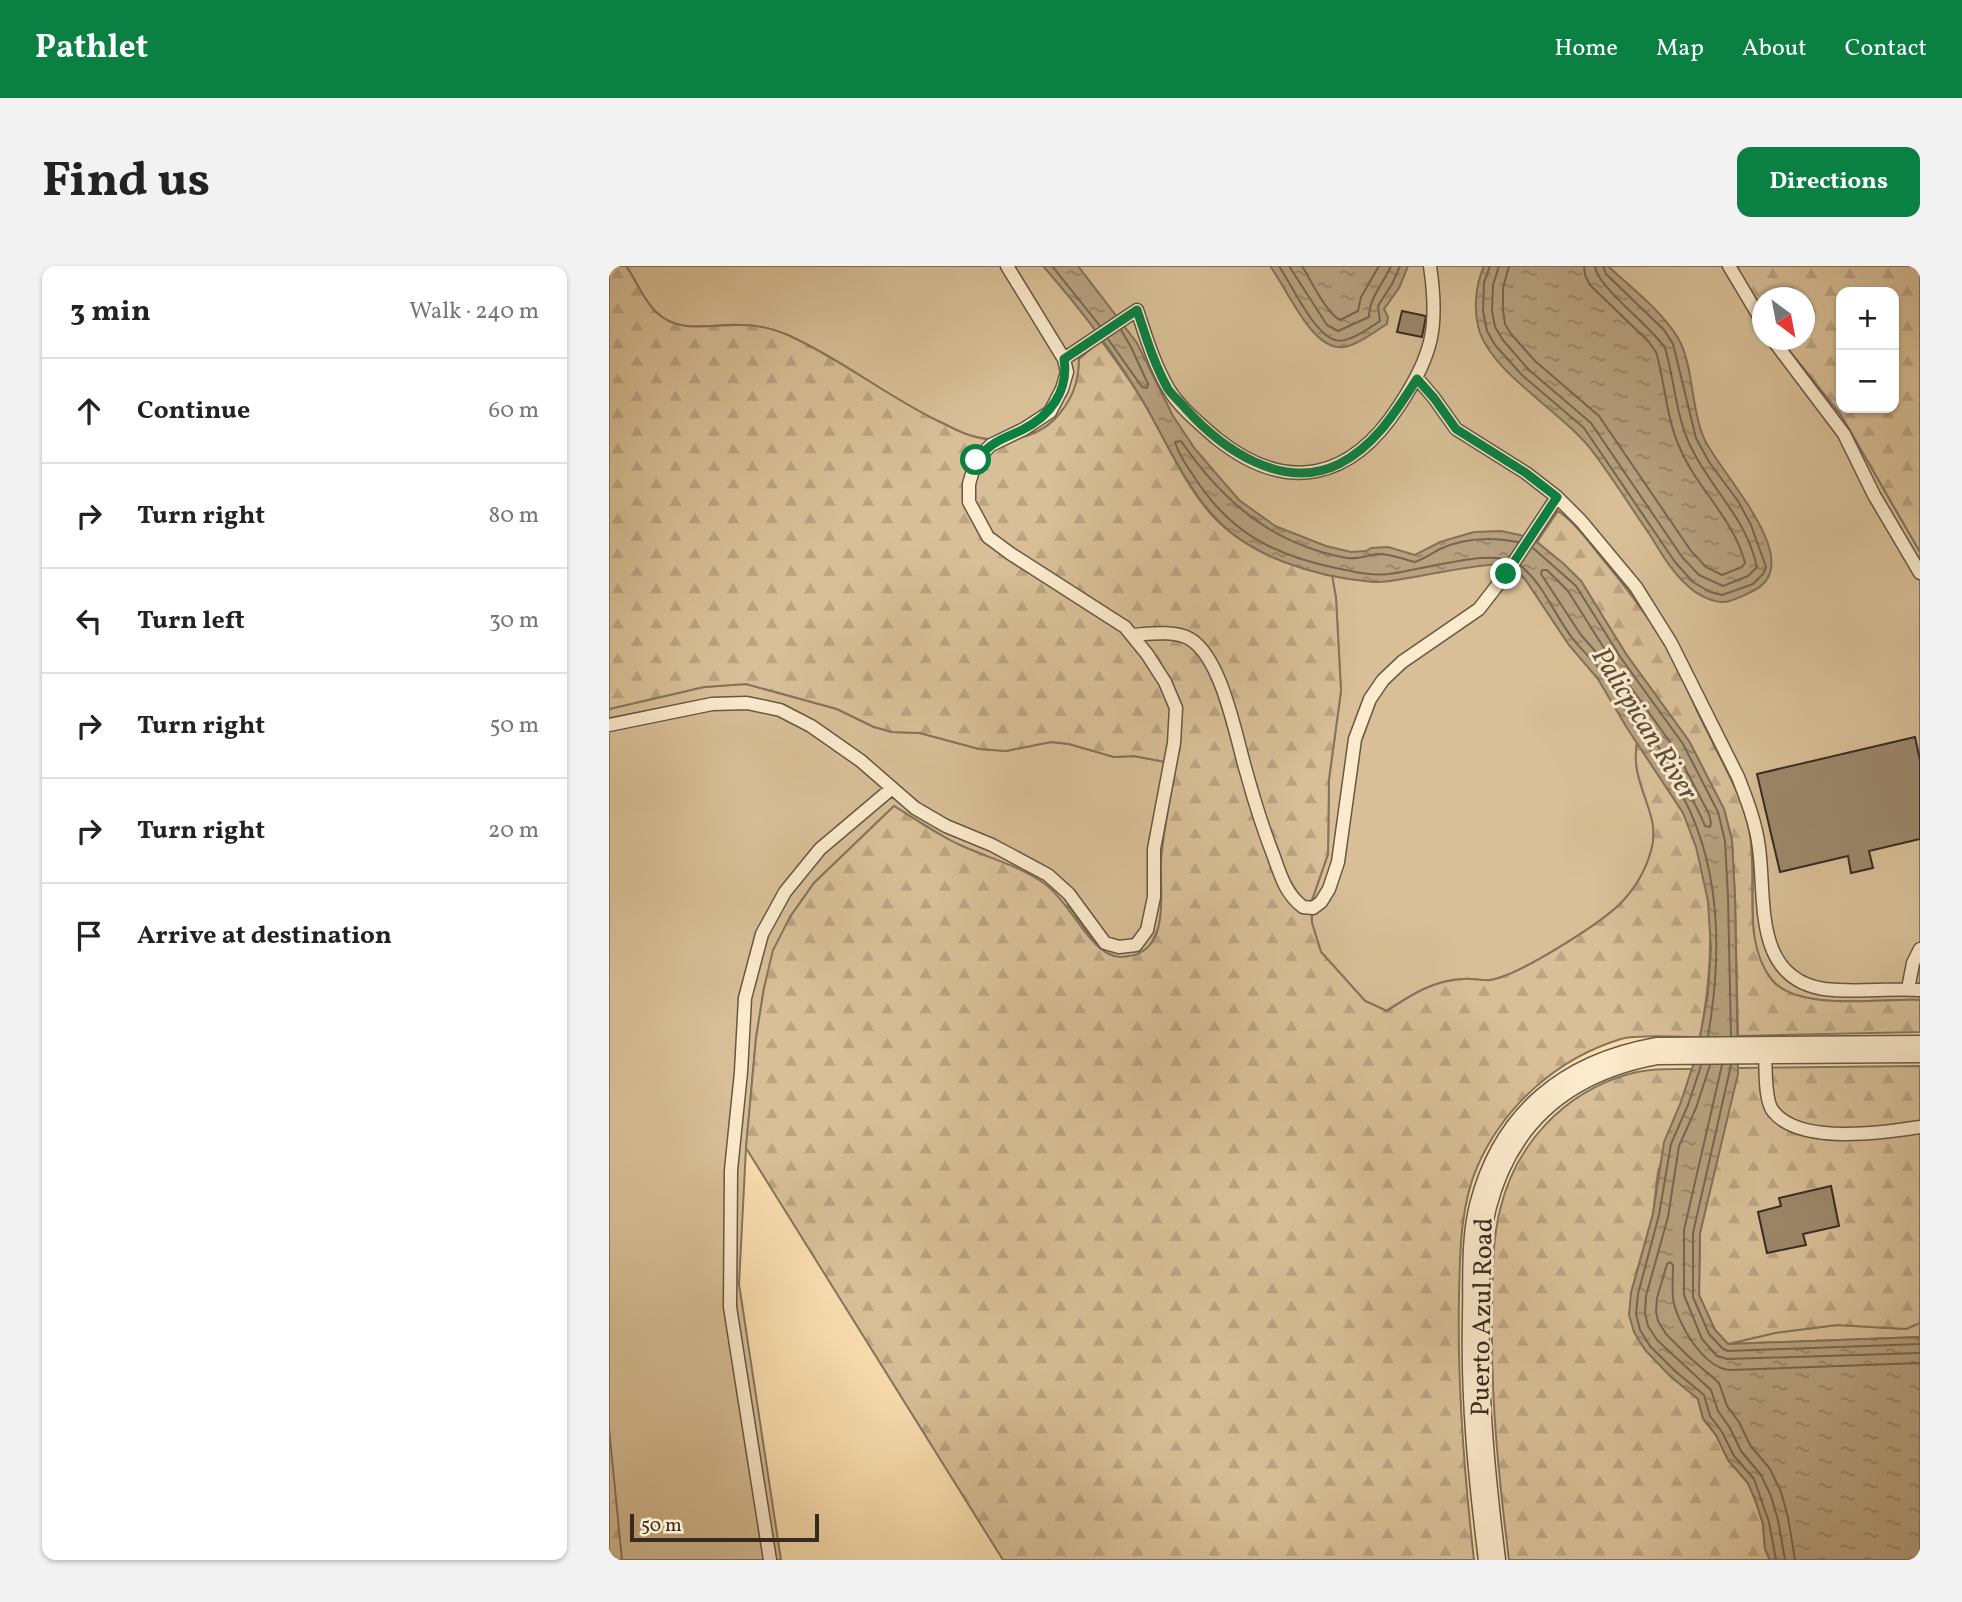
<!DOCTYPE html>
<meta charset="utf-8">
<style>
body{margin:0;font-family:Vollkorn,serif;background:#f2f2f2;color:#222}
.controls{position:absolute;right:21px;top:21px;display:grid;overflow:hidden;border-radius:14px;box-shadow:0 2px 5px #0004}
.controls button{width:63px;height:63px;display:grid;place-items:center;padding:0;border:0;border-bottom:2px solid #e0e0e0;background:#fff;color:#222;font:35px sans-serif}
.compass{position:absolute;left:1143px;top:21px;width:63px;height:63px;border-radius:50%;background:#fff;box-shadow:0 2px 5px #0004;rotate:148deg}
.scale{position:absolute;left:21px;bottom:18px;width:189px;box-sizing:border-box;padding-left:7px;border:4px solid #362a21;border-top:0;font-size:19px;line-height:24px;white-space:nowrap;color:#362a21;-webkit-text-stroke:5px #fbeacb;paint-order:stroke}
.stop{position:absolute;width:21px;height:21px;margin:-16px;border:5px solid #0b8043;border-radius:50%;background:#fff}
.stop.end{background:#0b8043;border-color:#fff;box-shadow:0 2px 7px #0008}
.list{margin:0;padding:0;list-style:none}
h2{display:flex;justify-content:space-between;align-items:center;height:91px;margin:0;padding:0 28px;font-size:30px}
h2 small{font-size:23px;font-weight:400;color:#767676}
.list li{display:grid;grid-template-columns:46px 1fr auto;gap:21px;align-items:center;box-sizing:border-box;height:105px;padding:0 28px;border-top:2px solid #e0e0e0}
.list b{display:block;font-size:26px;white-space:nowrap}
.list em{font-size:23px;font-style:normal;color:#767676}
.icon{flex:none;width:38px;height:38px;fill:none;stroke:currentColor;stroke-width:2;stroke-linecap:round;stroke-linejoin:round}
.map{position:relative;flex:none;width:1311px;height:1294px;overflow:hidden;border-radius:14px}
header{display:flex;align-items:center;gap:42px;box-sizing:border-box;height:98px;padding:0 35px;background:#0b8043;color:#fff}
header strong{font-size:33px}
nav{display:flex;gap:38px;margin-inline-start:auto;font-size:24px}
.intro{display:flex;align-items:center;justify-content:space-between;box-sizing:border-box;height:168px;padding:0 42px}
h1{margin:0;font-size:49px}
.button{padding:18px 32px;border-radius:14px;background:#0b8043;color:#fff;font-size:24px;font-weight:700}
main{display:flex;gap:42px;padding:0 42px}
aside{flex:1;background:#fff;border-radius:14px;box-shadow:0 2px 5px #0004}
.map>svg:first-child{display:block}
.grass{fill:#d8bf97;stroke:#87745c;stroke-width:2}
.forest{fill:url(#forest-firs);stroke:#87745c;stroke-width:2;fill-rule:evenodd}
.water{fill:url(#water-ripples);stroke:#837159;stroke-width:2}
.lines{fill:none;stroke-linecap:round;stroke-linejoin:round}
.shore{stroke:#766650;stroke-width:2}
.building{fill:#9b886b;stroke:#362a21;stroke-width:2}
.service-casing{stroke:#675744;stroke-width:15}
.minor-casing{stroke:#675744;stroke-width:29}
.service{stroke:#fbeacb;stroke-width:12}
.minor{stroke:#fbeacb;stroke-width:26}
.route{stroke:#0b8043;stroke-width:9}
.labels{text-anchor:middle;stroke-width:6;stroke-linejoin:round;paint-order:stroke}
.street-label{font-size:26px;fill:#362a21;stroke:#fbeacb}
.water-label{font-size:28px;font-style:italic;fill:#5d4e3d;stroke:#fbeacb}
</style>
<header>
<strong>Pathlet</strong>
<nav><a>Home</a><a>Map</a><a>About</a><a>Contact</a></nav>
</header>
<div class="intro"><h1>Find us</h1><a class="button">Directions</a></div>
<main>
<aside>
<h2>3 min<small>Walk · 240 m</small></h2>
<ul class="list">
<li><svg class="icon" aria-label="ahead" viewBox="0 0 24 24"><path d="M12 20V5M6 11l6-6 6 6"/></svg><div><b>Continue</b></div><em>60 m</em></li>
<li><svg class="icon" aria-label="right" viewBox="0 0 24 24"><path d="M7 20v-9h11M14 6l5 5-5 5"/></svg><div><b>Turn right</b></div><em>80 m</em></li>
<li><svg class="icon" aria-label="left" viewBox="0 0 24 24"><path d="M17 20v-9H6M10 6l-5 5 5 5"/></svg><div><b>Turn left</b></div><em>30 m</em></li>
<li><svg class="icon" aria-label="right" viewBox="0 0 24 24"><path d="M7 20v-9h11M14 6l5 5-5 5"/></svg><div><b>Turn right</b></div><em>50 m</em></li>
<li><svg class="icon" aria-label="right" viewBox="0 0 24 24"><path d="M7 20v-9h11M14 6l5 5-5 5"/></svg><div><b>Turn right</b></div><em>20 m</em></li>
<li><svg class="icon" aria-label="arrive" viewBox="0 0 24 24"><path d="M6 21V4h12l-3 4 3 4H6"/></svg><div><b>Arrive at destination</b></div></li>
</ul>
</aside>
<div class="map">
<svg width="1311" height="1294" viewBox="0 0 1311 1294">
<defs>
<pattern id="forest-firs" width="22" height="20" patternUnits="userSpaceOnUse" patternTransform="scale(1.75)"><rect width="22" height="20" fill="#d8bf97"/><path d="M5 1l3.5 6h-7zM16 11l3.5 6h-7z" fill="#baa482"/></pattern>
<pattern id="water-ripples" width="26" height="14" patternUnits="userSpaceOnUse" patternTransform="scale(1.75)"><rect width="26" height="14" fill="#b7a17f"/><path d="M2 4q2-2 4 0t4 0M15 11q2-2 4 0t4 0" fill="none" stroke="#968368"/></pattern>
</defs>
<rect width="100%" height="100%" fill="#f9deaf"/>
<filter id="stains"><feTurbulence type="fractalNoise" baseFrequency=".00286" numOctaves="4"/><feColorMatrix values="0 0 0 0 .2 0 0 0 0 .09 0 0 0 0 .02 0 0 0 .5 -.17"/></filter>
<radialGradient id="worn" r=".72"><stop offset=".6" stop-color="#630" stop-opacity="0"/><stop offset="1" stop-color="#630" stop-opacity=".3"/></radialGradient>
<!-- grass -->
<path class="grass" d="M17 0H1128L1139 24 1153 46 1154 74H1172L1232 149 1311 286V734C1273 732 1189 746 1163 714 1129 673 1153 608 1139 559 1130 525 1112 495 1096 463 1083 436 1072 408 1057 382 1029 331 990 286 949 245L907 306 916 313 960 379 989 412 1028 477C1020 520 1054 547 1042 585 1037 603 1026 622 1013 636 994 656 908 711 881 714 873 715 863 712 855 713 824 714 802 729 777 745L756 735 712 686 703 657 702 637 719 588 720 513 732 425 727 332 723 309 706 305 470 93C470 118 463 136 445 154 424 174 387 178 360 169 350 166 340 160 331 156 279 131 235 96 183 71 168 64 149 60 132 59 102 57 69 70 46 45 34 33 27 14 17 0Z
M137 418 228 443 265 461 283 466 311 467 370 483 397 485 442 476 460 478 505 491 525 490 567 498 552 595 554 633 550 660 541 681 530 689 510 692 498 687 485 676 461 642 379 591 347 578 285 540 205 617 181 651 155 722 147 772 137 882 130 1018 172 1294H0V443L95 421Z
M1311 1057V1071L1119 1078 1166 1067 1228 1059 1297 1063Z"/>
<!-- forest -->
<path class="forest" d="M0 0H17C27 14 34 33 46 45 69 69 103 58 132 59 149 59 167 63 183 71 235 95 279 131 331 156 340 160 350 166 360 169 387 178 424 175 445 154 462 136 470 118 470 93L492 74C505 93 520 112 532 132 555 170 572 213 601 247 632 282 679 299 723 309L727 332 732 425 720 513 719 588 702 637 703 657 712 686 756 735 778 745C802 729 825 714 855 713 863 712 873 715 881 714 908 711 994 656 1013 636 1026 622 1037 603 1042 585 1054 547 1020 520 1028 477 1044 499 1060 521 1073 545 1109 613 1105 698 1091 771 1072 771 1028 768 1012 773 949 792 896 839 869 899 851 939 851 987 850 1030 848 1119 855 1206 865 1294H394L137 882 147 772 155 722 164 684 181 651 205 617 285 540C306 553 327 568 349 578 378 592 410 599 436 618 459 635 478 678 500 688 508 692 513 691 521 690 563 683 550 622 552 593 555 561 562 529 567 498L525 490 505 491 460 478 442 476 397 485 370 483 311 467 283 466 265 461 228 443 137 418 95 421 0 443Z
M1128 0H1311V286L1232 149 1172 74H1196V32H1154L1153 46 1139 24ZM1232 26H1285V142H1232Z
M949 245C966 257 979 275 992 291 1016 320 1039 349 1057 381 1073 409 1084 439 1099 467 1114 499 1133 529 1140 564 1150 611 1131 675 1163 714 1189 746 1273 732 1311 734V766L1129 770 1126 631 1123 574 1115 543 1080 475 1017 388 972 315 928 276Z
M1311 800V1057L1297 1063 1228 1059 1166 1067 1119 1078 1106 1064 1090 1029 1091 967 1129 802Z
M1083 803 1049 906 1044 948 1022 1027 1079 1124 1089 1133 1094 1153 1107 1169 1119 1194 1139 1217 1147 1236 1154 1258 1156 1283 1161 1294H900C890 1214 882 1136 883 1055 884 1019 882 980 891 944 906 879 955 826 1020 808 1040 802 1062 803 1083 803Z
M0 1162 13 1294H0Z"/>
<!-- water -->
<path class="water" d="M434 0H469L528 77 564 150 586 183 630 234 666 260 717 280 742 286 757 285 762 282 779 281 806 289 831 276 865 266 892 265 911 269 928 276 955 298 972 315 1017 388 1080 475 1115 543 1123 574 1126 631 1129 808 1091 967 1090 1029 1106 1064 1119 1078 1311 1071V1294H1161L1156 1283 1154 1258 1147 1236 1139 1217 1119 1194 1107 1169 1094 1152 1089 1133 1061 1110 1036 1084 1025 1066 1020 1049 1022 1027 1044 948 1055 876 1072 836 1088 787 1099 728 1102 682 1099 635 1087 581 1074 547 1018 462 989 413 960 379 916 313 907 305 890 298C863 300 837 305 811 310 796 312 779 317 764 316 707 311 638 291 601 246 572 212 555 170 532 132 504 85 470 41 434 0Z
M661 0H799L790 22 775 43 779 51 778 58C765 66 750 78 735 81 703 86 678 22 661 0Z
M875 0H999C1022 22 1052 44 1069 72 1084 97 1082 141 1094 170 1107 204 1204 299 1142 326 1133 330 1121 337 1112 336 1101 335 1087 328 1079 320 1063 306 1052 287 1041 269 1023 243 1006 216 987 190 958 148 888 112 871 67 864 46 866 20 875 0Z"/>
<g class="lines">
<!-- shore -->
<path class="shore" d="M443 0 491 60
M670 0C682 18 705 68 726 74 739 78 760 62 771 55L769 40 783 18 791 0
M680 0 718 59 729 65 760 51C760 32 774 18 782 0
M693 0C702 14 717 47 731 54L749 45 752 31 770 0
M881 0 875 17 874 45 878 65 886 79 913 109 975 162 1066 296 1084 316 1101 326 1113 329 1144 318 1154 308 1157 301 1142 259 1129 235 1100 196 1087 172 1064 78 1055 64 997 8 994 0
M890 0 884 19 883 45 886 61 894 74 919 103 982 157 1073 291 1090 309 1114 320 1139 310 1148 301C1137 250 1100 222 1080 177 1067 149 1065 112 1056 82 1042 60 987 20 986 0
M900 0 894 22V44L896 58 902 68 926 95 990 150 1082 285 1097 301 1113 309 1133 301 1136 297C1124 251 1087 222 1070 180 1057 151 1056 116 1047 86L1040 76 981 19 976 9 975 0
M499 73 533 121 538 122 539 118 522 81 512 64
M924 282 967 320 1012 392 1074 478 1109 546 1116 575 1119 631 1122 770
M897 294C875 285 807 305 780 308 763 310 745 306 727 302 663 289 619 265 584 209 577 199 569 187 566 176L572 175C613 235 664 279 738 292 749 294 759 289 769 288 782 288 794 293 806 296 815 293 823 287 831 283 855 272 883 271 909 276
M912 300C935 319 946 350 964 373 974 386 987 396 996 410 1007 426 1015 444 1025 460 1043 488 1067 514 1081 545 1113 616 1112 695 1099 770
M933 304H938L959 325 1000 390 999 394H994L972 369 932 308Z
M1014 415 1018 416 1066 483 1100 548 1102 557 1101 561 1096 560C1080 520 1053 489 1031 453 1024 442 1019 430 1012 420Z
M1101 799 1087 842 1070 880 1059 951 1037 1030 1036 1047 1039 1060 1048 1074 1102 1124 1109 1145 1121 1162 1132 1185 1152 1209 1162 1230 1169 1254 1176 1294
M1113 799 1075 964V1029L1093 1073 1108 1090 1118 1093 1311 1087
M1122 799 1084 967V1031L1100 1068 1114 1083 1119 1085 1311 1078
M1092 800 1079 839 1062 878 1050 949 1029 1028 1027 1048 1031 1064 1041 1080 1066 1105 1095 1129 1101 1150 1113 1166 1125 1190 1145 1213 1160 1256 1167 1294
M1186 1294 1179 1251 1172 1226 1161 1203 1141 1179 1130 1156 1118 1140 1110 1117 1079 1090 1057 1068 1049 1055 1047 1046 1048 1032 1058 998 1061 996 1064 999C1064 1010 1063 1022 1064 1033 1068 1057 1094 1102 1121 1104L1311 1097"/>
</g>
<!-- building -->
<path class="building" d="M793 45 817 50 813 71 788 66Z
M1306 471 1311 494V573L1260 585 1264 602 1242 607 1239 590 1171 606 1148 508Z
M1222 920 1230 960 1194 968 1197 979 1158 987 1149 946 1172 940 1170 932Z"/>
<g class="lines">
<defs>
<path id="service" d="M1120 0 1154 57
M1164 74 1235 168 1265 229 1311 307
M455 93 528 44C537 71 545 98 559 122 570 141 591 158 607 172 678 229 742 214 790 140 824 89 830 60 821 0
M808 112 825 132 847 163 917 207 948 231 972 255 1027 321 1062 377 1129 511C1138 534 1147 557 1150 582 1157 634 1144 712 1215 723 1247 727 1279 722 1311 724
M523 369C540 368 565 364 581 373 613 392 627 471 637 505 645 534 654 563 665 591 672 611 677 628 694 641L704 642 712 636 720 623 729 596 746 473 761 433 774 414 793 396 870 343 897 308 948 231
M0 459 103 438 138 437 171 444 202 460 252 495 306 542 337 560 383 579 439 609 460 628 496 677 510 681 527 679 538 664 545 631V583L565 477 567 442 556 416 538 388 516 361 402 288 379 271 360 236V218L367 194 382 179 415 163 441 146 453 123 458 106 455 93 398 0
M1299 723 1304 697 1311 683
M1156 785C1157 800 1155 834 1164 845 1190 879 1274 867 1311 861
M161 1294 121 1041 122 904 132 806 136 732 153 668 176 626 211 583 282 523"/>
<path id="minor" d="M883 1294C873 1213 865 1133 867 1051 868 1015 865 975 874 940 897 850 959 801 1048 785L1311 783"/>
</defs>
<!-- service casing -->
<use href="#service" class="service-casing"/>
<!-- minor casing -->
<use href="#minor" class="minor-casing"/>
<!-- service -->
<use href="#service" class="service"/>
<!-- minor -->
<use href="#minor" class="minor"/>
</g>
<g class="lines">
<!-- route -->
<path class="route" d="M367 194C372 189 377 183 383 179 392 172 403 169 413 164 441 150 460 125 455 93L528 44C537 71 545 98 559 123 564 130 571 136 577 143 613 183 674 226 730 198 766 180 787 145 808 113L825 132 847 163 917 207 948 231 897 308"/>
</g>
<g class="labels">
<!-- street labels -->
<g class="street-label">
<text transform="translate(872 1051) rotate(-89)" y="9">Puerto Azul Road</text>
</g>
<!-- water labels -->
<g class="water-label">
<text transform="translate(1037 457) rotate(58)" y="10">Palicpican River</text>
</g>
</g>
<rect width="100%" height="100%" filter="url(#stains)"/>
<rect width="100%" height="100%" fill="url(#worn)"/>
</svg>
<div class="controls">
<button>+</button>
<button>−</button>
</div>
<svg class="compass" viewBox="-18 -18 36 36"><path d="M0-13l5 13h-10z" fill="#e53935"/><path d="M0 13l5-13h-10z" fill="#767676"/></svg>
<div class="scale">50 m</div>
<div class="stop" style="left:367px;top:194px"></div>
<div class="stop end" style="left:897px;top:308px"></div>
</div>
</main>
